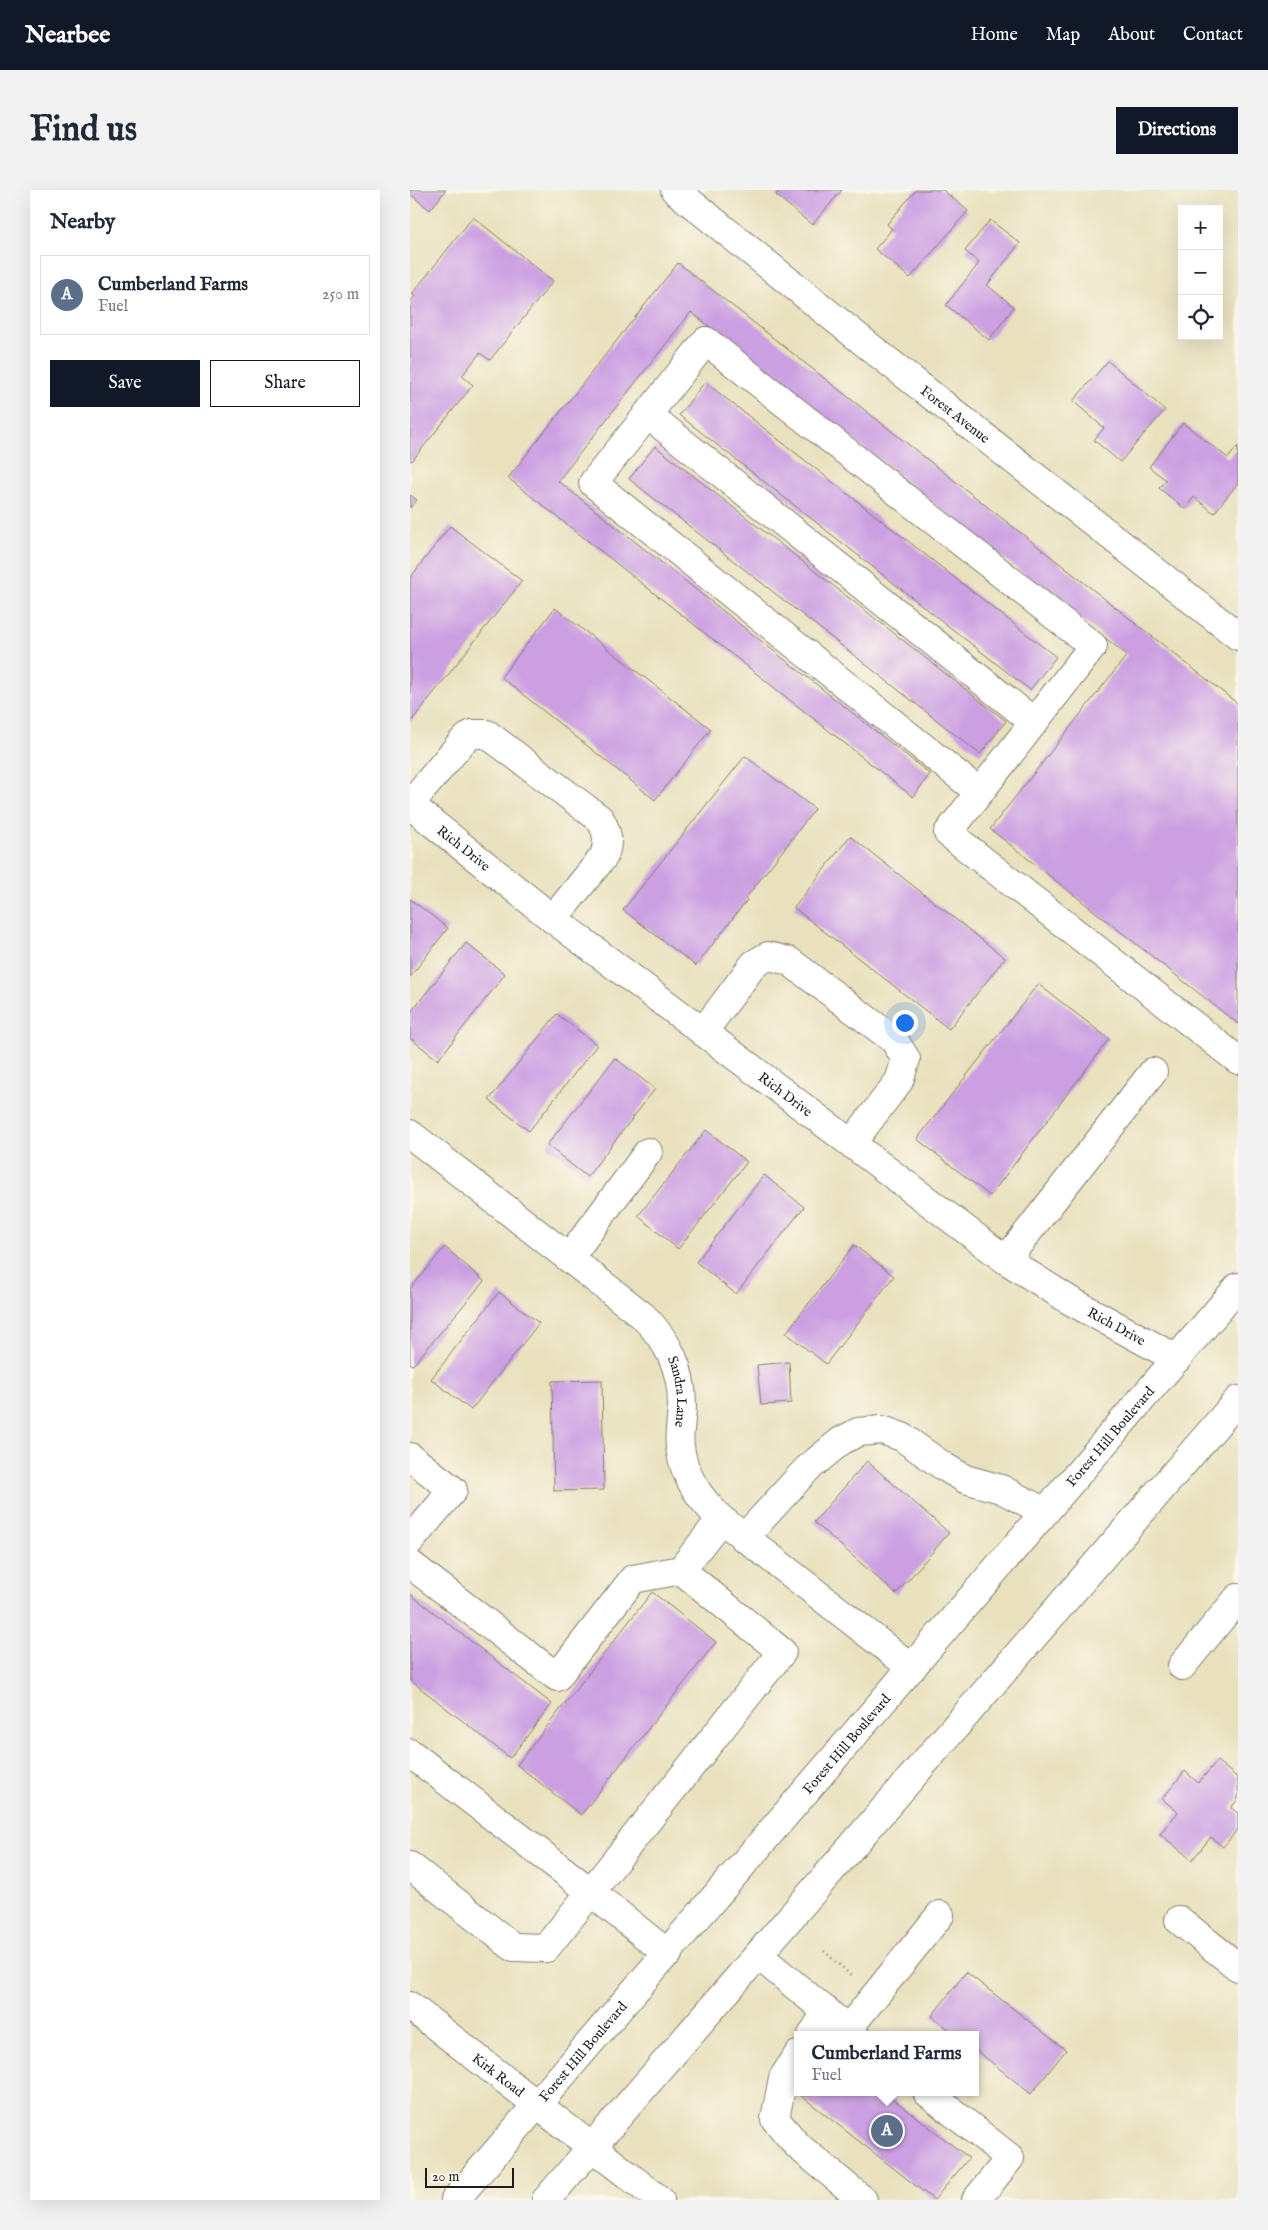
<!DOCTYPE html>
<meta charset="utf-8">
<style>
body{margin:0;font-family:"IM FELL English",serif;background:#f2f2f3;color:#1f2937}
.controls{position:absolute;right:15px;top:15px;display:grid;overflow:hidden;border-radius:0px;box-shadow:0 5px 20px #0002}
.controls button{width:45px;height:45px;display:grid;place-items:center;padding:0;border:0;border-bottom:1px solid #e0e1e3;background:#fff;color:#1f2937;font:25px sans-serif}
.scale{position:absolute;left:15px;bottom:12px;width:89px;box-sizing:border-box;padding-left:5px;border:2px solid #1c1c1c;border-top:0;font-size:14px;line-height:18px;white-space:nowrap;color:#1c1c1c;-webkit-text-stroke:4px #fbf7ec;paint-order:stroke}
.you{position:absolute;left:494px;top:832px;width:18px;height:18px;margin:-12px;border:4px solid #fff;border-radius:50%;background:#1a73e8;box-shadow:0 0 0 8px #1a73e833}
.badge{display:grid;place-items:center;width:32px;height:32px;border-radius:50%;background:#111827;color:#fff;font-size:16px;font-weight:700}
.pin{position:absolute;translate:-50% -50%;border:2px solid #fff;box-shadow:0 1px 5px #0006}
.popup{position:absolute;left:384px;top:1841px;width:185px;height:65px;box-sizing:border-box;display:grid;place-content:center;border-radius:0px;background:#fff;filter:drop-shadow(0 1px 4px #0005);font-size:16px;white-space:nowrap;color:#747a83}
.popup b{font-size:19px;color:#1f2937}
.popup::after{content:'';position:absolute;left:50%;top:100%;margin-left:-10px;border:10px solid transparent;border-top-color:#fff}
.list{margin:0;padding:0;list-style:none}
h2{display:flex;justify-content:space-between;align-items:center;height:65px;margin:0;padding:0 20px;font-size:21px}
h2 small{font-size:16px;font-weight:400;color:#747a83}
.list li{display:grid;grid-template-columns:32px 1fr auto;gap:15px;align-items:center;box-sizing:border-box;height:80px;margin:0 10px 10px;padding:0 10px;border:1px solid #e0e1e3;border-radius:0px}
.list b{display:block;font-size:19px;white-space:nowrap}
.list p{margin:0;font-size:16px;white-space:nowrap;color:#747a83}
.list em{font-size:16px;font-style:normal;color:#747a83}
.actions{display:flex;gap:10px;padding:15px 20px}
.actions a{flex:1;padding:11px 0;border:1px solid #111827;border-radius:0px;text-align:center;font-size:18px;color:#111827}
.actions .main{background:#111827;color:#fff}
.icon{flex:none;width:28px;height:28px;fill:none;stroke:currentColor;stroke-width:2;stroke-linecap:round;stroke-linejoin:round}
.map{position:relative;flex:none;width:828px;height:2010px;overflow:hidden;border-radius:0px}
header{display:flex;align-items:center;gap:30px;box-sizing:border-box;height:70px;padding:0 25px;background:#111827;color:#fff}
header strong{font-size:24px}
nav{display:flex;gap:28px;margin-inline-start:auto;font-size:18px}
.intro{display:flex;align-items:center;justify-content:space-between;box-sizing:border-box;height:120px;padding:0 30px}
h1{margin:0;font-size:35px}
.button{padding:12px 22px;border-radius:0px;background:#111827;color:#fff;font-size:18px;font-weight:700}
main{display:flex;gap:30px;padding:0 30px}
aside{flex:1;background:#fff;border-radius:0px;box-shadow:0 5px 20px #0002}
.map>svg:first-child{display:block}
.building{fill:#cb9fe2}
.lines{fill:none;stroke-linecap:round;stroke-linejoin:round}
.minor-casing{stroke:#827e6d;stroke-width:30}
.major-casing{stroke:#827e6d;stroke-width:30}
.path{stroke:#827e6d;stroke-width:3;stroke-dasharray:1 4;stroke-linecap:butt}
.minor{stroke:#fff;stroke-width:28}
.major{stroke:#fff;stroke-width:28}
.labels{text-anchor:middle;stroke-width:5;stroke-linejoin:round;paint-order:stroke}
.street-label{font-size:14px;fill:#1c1c1c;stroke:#fbf7ec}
</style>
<header>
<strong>Nearbee</strong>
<nav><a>Home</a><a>Map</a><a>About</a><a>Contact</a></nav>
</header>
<div class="intro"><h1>Find us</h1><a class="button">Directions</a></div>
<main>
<aside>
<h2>Nearby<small></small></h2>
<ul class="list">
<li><span class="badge" style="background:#5c6f8a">A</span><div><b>Cumberland Farms</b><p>Fuel</p></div><em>250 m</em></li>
</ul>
<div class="actions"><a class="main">Save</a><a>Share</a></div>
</aside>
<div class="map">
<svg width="828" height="2010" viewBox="0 0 828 2010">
<rect width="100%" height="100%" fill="#fbf7ec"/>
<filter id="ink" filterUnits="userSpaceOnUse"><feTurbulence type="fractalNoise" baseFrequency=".02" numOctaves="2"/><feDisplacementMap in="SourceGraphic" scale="10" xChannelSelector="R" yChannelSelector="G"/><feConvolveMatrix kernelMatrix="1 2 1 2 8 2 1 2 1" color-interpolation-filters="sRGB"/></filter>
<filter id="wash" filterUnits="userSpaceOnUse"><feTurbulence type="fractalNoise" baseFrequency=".0096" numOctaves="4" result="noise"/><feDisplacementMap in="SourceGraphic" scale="20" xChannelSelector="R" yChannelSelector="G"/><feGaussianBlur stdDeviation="1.12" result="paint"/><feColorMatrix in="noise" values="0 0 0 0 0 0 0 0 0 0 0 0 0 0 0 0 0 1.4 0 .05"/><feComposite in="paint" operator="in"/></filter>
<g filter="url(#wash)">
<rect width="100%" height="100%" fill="#e9e1be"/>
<g id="blocks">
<!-- building -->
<path class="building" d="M0 0H36L20 20 0 4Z
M370 0H432L402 35 366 5Z
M506 0H533L558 21 500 88 465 59 482 39 477 34Z
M63 27 143 91 80 170 70 163 52 186 63 195 2 271 0 270V112L5 106 2 104Z
M580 30 610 53 577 95 604 117 579 150 536 115 569 73 555 61Z
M268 73 828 514V834L580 639 717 465 281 122 148 291 520 584 503 607 98 288Z
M698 171 755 220 710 272 684 250 694 238 663 211Z
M295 192 646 467 620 500 269 225Z
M773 233 818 268 828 256V293L804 323 784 307 775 319 749 298 756 290 739 277Z
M245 256 596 531 570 564 219 289Z
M0 305 7 310 0 318Z
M40 336 112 391 0 533V388Z
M145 418 301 539 245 610 91 487Z
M335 566 405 619 335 709 337 710 286 776 213 720Z
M440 646 595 768 539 839 384 718Z
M0 709 38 738 0 787Z
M56 753 95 784 28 870 0 848V823Z
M628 794 699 849 580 1006 507 949Z
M147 824 187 855 119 941 79 910Z
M205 868 245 899 177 987 137 955Z
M296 940 337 972 268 1059 228 1026Z
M354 985 394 1017 326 1104 286 1072Z
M444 1055 484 1086 416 1174 376 1143Z
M35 1057 74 1091 3 1175 0 1173V1099Z
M89 1102 129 1133 61 1220 21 1189Z
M379 1172 381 1213 351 1215 347 1175Z
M192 1190 194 1300 144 1301 142 1191Z
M457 1271 539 1343 486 1404 404 1332Z
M242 1402 306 1452 171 1625 107 1575Z
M0 1404 142 1514 100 1568 0 1490Z
M807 1571 828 1588V1609L821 1618 828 1623V1639L813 1657 801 1647 782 1670 750 1644 768 1622 752 1609 775 1581 788 1593Z
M556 1782 656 1860 621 1904 566 1860V1845H546L522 1826Z
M392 1902H474L559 1968 524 2010 390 1905Z"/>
</g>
</g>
<g filter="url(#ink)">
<use href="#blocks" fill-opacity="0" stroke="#827e6d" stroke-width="1"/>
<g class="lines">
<defs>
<g id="minor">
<path id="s1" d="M265 0 460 157 828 446"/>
<path d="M237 224 624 532"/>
<path d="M569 602 183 293 296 151 683 456 538 643 828 870"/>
<path d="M0 614 52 552 62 544H77L190 629C198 643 199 651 194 666L143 729"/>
<path id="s2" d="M0 615 143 729 596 1070 659 1110 767 1169"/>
<path d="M293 842 344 774 358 766 379 771 484 850 496 869 489 891 441 954"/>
<path id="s3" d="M0 944 233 1126C258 1151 272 1178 272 1215 272 1229 268 1243 270 1257 274 1287 290 1309 311 1329L502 1478"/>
<path d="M159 1068 238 962"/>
<path d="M596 1070 743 882"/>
<path d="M0 1267 43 1300 0 1351"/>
<path d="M334 1348 397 1279 431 1251 448 1242 472 1240 492 1247 533 1276 555 1289 591 1299 635 1322"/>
<path d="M0 1374 147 1487 223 1389 271 1380"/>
<path d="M772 1476 828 1408"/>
<path d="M0 1563 181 1702 258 1764"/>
<path d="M0 1676 103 1757 136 1758 372 1462 271 1380 311 1329"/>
<path d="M769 1730 828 1777"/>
<path d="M348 1765 445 1845"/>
<path id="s4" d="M0 1816 250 2010"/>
<path d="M438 1839 530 1725"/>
<path d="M402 1845 417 1821"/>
<path d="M388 1865 373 1888 365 1929 388 1956 453 2010"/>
<path d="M517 1902 600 1968 566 2010"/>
</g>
<g id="major">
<path id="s5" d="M45 2010 828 1097"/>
<path d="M136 2010 828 1210"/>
</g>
</defs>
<!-- minor casing -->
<use href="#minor" class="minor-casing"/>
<!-- major casing -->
<use href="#major" class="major-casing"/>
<!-- path -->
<path class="path" d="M414 1761 443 1787"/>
<!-- minor -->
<use href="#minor" class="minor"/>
<!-- major -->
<use href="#major" class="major"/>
</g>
</g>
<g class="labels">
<!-- street labels -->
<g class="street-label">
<text dy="5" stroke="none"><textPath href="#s1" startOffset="359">Forest Avenue</textPath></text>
<text dy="5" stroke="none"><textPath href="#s2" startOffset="69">Rich Drive</textPath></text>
<text dy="5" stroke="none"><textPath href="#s2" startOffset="474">Rich Drive</textPath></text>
<text dy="5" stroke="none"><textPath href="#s2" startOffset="879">Rich Drive</textPath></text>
<text dy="5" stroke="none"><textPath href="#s3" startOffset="382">Sandra Lane</textPath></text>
<text dy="5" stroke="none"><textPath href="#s5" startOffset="1006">Forest Hill Boulevard</textPath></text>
<text dy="5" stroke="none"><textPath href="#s5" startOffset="601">Forest Hill Boulevard</textPath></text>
<text dy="5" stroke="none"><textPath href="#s5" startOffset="196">Forest Hill Boulevard</textPath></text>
<text dy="5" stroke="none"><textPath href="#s4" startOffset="112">Kirk Road</textPath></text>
</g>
</g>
</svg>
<div class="controls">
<button>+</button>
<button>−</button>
<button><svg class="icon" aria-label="locate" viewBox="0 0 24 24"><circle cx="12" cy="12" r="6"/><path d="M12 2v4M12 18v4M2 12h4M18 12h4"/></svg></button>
</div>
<div class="scale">20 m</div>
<div class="you"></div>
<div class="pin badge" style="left:477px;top:1941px;background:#5c6f8a">A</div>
<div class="popup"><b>Cumberland Farms</b>Fuel</div>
</div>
</main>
